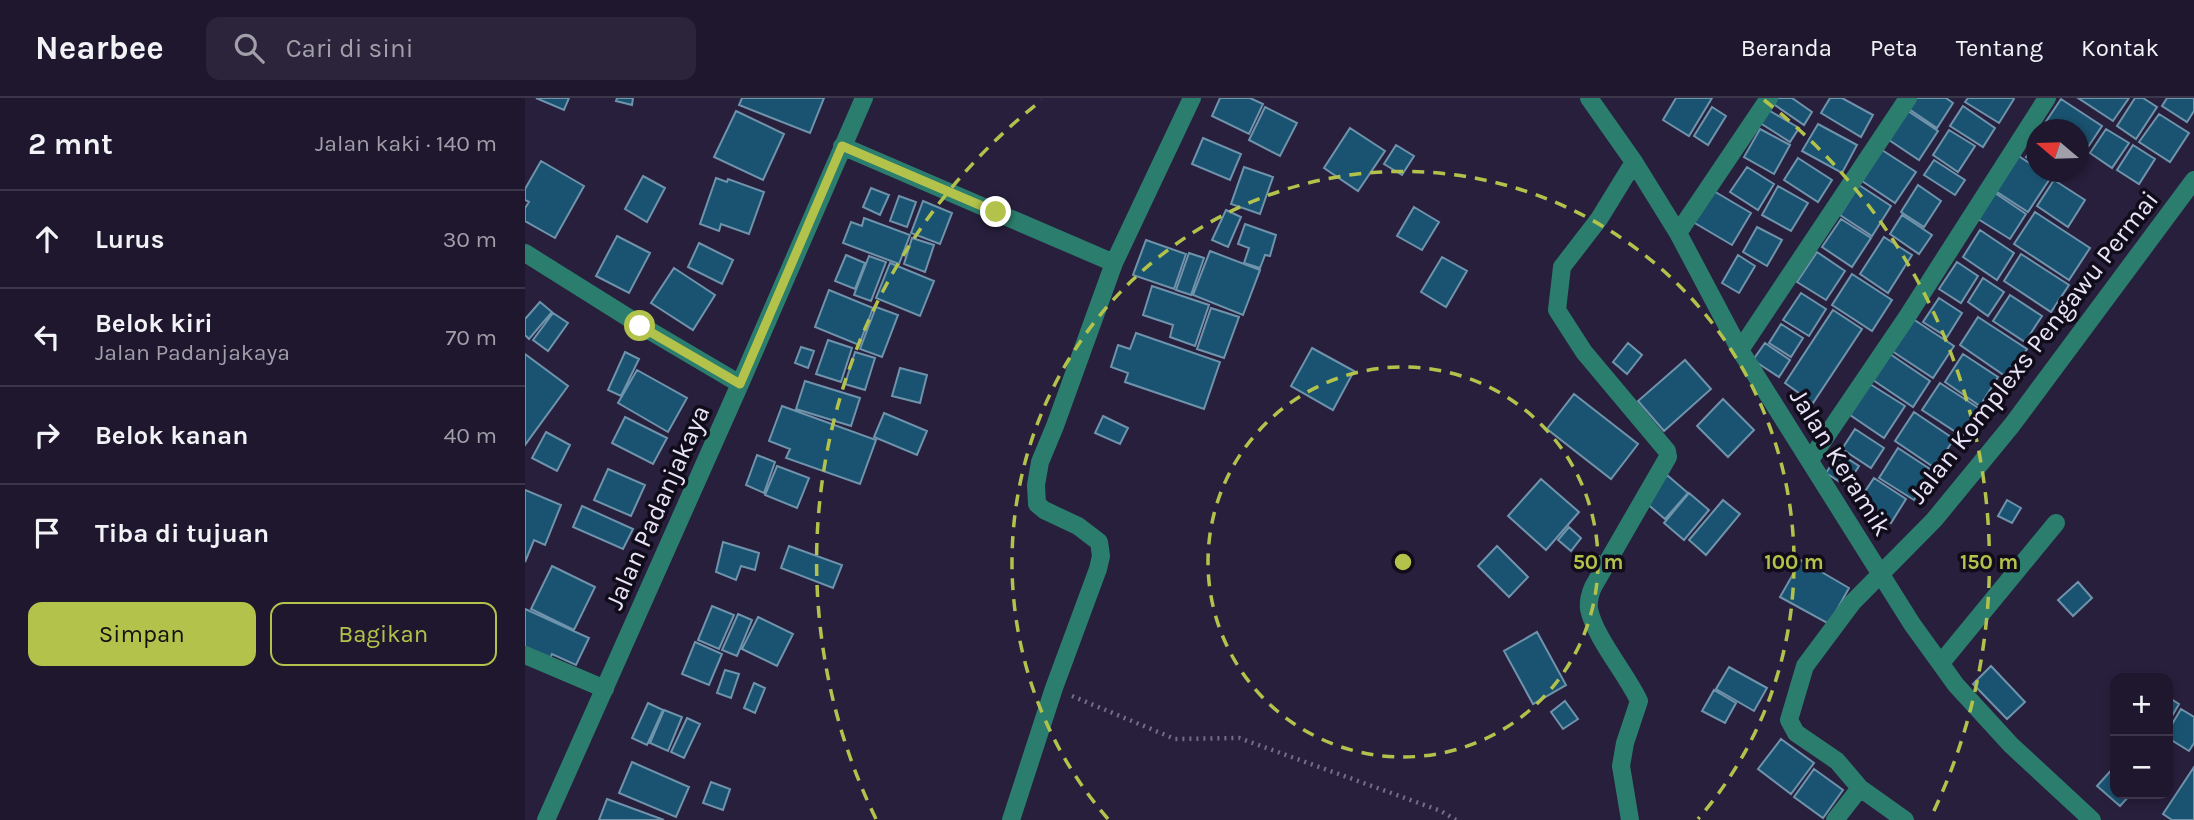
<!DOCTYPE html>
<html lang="id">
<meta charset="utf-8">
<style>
body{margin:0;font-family:Karla,sans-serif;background:#2b243a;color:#f1f3f6}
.controls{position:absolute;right:21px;bottom:21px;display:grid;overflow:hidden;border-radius:14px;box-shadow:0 4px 10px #0003}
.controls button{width:63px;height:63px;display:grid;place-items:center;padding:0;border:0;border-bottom:2px solid #3c364a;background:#1e172e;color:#f1f3f6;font:35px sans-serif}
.compass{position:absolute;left:1501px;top:21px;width:63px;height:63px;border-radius:50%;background:#1e172e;box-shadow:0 4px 10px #0003;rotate:289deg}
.stop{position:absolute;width:21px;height:21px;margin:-16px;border:5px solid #b3c24b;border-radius:50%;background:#fff}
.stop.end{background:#b3c24b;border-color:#fff;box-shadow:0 2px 7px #0008}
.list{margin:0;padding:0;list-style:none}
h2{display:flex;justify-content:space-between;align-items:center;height:91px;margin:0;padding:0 28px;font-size:30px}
h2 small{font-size:23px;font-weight:400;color:#a19faa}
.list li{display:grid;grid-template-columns:46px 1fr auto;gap:21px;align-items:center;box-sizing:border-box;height:98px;padding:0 28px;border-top:2px solid #3c364a}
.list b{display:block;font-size:26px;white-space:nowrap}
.list p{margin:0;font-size:23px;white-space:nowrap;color:#a19faa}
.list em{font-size:23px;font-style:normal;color:#a19faa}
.actions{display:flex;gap:14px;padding:21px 28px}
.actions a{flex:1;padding:16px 0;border:2px solid #b3c24b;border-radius:14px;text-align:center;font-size:24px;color:#b3c24b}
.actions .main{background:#b3c24b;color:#111}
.icon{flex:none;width:38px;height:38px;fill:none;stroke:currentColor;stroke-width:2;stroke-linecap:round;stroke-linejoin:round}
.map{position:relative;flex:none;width:1669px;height:722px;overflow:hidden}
header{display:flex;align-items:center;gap:42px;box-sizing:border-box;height:98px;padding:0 35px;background:#1e172e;border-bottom:2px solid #3c364a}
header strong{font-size:33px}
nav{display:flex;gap:38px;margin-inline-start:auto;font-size:24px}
.search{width:490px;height:63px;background:#2b243a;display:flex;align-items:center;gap:18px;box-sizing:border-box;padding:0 24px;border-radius:14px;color:#a19faa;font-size:26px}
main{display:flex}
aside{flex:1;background:#1e172e}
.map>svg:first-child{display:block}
.building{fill:#1a5371;stroke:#6e93ab;stroke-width:2}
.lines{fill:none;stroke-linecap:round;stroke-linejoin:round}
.path{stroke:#746d87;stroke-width:4.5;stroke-dasharray:2 5;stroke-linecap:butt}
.minor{stroke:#2b7e6d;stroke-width:18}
.route{stroke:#b3c24b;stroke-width:9}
.ring{fill:none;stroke:#b3c24b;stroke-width:3.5;stroke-dasharray:12 9}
.labels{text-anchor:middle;stroke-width:7;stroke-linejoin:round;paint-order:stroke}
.street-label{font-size:26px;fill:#e8e3f7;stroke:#100c19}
.centre{fill:#b3c24b;stroke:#100c19;stroke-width:3.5}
.ring-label{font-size:21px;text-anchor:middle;font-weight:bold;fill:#b3c24b;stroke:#100c19;stroke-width:7;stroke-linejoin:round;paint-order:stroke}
</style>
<header>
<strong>Nearbee</strong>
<div class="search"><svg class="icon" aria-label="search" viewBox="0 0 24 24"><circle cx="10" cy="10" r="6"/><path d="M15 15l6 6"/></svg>Cari di sini</div>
<nav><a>Beranda</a><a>Peta</a><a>Tentang</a><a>Kontak</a></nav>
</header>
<main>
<aside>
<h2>2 mnt<small>Jalan kaki · 140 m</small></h2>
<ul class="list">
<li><svg class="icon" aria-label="ahead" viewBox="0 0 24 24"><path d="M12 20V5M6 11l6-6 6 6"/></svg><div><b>Lurus</b></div><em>30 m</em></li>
<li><svg class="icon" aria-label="left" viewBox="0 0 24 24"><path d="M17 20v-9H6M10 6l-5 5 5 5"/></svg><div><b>Belok kiri</b><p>Jalan Padanjakaya</p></div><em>70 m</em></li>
<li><svg class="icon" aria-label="right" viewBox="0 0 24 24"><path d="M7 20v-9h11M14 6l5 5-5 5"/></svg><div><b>Belok kanan</b></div><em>40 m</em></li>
<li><svg class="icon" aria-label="arrive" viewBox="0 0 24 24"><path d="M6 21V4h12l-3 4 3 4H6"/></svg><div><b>Tiba di tujuan</b></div></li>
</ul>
<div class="actions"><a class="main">Simpan</a><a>Bagikan</a></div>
</aside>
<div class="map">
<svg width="1669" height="722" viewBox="0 0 1669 722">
<rect width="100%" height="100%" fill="#281f3d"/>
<!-- building -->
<path class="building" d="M11 0H44L39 12Z
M92 0H108L107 7 91 3Z
M217 0H299L285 35 214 7Z
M695 0H725L738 6 724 36 687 18Z
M1151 0H1187L1164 38 1138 22Z
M1246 0H1267L1287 14 1279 27 1244 3Z
M1305 0H1317L1348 17 1336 39 1296 15Z
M1387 0H1421L1428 5 1412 30 1381 9Z
M1443 0H1488L1489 1 1474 25 1440 4Z
M1553 0H1604L1588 23Z
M1610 0H1618L1632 9 1611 41 1592 28Z
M1642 0H1669V13L1662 24 1637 8Z
M1536 1 1577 28 1559 55 1554 51V32H1523L1518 28Z
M1438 8 1470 30 1458 49 1425 28Z
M740 9 772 25 755 58 724 42Z
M1187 9 1201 18 1183 47 1169 38Z
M1240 10 1274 30 1265 44 1232 23Z
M211 13 259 36 238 82 189 59Z
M1383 13 1413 33 1394 62 1364 42Z
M1634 16 1664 35 1645 64 1614 44Z
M1293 26 1332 47 1317 75 1277 53Z
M825 30 860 53 833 93 799 70Z
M1235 31 1265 47 1249 76 1219 59Z
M1581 31 1604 45 1587 70 1565 55Z
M1424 32 1450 48 1433 74 1408 57Z
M678 40 716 56 705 82 667 66Z
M1512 43V67L1501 59Z
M871 47 889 58 877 77 859 66Z
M1608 47 1630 61 1614 86 1592 72Z
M1357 52 1391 74 1370 105 1337 83Z
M1492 57 1512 70V74H1517L1526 79 1503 114 1469 92Z
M1273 60 1307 82 1293 104 1259 82Z
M1409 62 1440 82 1430 97 1399 77Z
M16 63 59 88 30 140 0 123V110L4 104 0 102V91Z
M719 69 748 79 735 116 706 106Z
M1222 69 1249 86 1233 112 1205 94Z
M118 78 140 90 122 124 100 111Z
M191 80 202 84 203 81 239 94 224 136 196 126 194 133 175 126Z
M1529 82 1560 102 1543 129 1512 108Z
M1334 87 1366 108 1347 138 1315 117Z
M1393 87 1416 103 1399 129 1376 114Z
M1253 88 1283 105 1266 133 1237 117Z
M346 90 364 97 355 117 338 109Z
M1187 92 1226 115 1207 147 1168 124Z
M1470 95 1501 116 1485 141 1453 121Z
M374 98 391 104 382 129 365 123Z
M398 103 427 115 415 146 386 135Z
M889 109 914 124 897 152 872 138Z
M701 112 716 119 703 149 687 142Z
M1510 114 1565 150 1544 182 1489 146Z
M1377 117 1407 137 1394 156 1365 136Z
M339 120 385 137 374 166 318 145 326 124 337 128Z
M1316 121 1346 140 1327 169 1297 149Z
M720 126 751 137 745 158 740 157 735 170 719 165 724 150 713 146Z
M1232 129 1257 142 1242 168 1218 154Z
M1455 132 1489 155 1472 182 1438 159Z
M92 138 125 155 104 195 71 178Z
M1359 139 1387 157 1363 195 1335 176Z
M387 140 409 147 400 174 379 166Z
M621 142 661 156 649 191 608 177Z
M174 145 208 162 197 186 163 169Z
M685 153 735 172 718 217 668 197Z
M1292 154 1320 173 1301 202 1272 184Z
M664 155 679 160 666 197 651 192Z
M1496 156 1544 187 1526 214 1479 183Z
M321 157 340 165 330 191 310 183Z
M1213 157 1230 168 1214 195 1197 185Z
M344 158 361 164 346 203 329 197Z
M917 159 942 173 921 209 896 194Z
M1432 164 1453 178 1436 205 1414 191Z
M365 165 409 183 395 218 351 200Z
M149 170 190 197 168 232 126 205Z
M1327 176 1367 202 1347 233 1307 207Z
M1458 180 1479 194 1463 218 1443 204Z
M627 188 684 207 670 248 645 239 648 227 618 217Z
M304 192 348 210 334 247 290 229Z
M1276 195 1301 211 1284 238 1258 222Z
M1485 197 1517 218 1500 244 1468 223Z
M1414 200 1437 215 1422 239 1398 224Z
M15 204 27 214 4 241 0 237V221Z
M351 209 373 217 357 259 335 251Z
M686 210 714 219 699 260 672 251Z
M1308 212 1337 231 1288 305 1260 285Z
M28 215 43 225 23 253 8 242Z
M1453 219 1502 251 1483 280 1435 247Z
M1388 221 1429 248 1408 280 1367 253Z
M1256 226 1278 240 1266 259 1244 245Z
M611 235 695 264 679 311 600 284 603 275 586 269 593 247 605 251Z
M303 242 327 250 316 284 291 276Z
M1103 245 1117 257 1102 276 1088 264Z
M1240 245 1265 262 1254 279 1228 262Z
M276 249 289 253 283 270 270 265Z
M787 250 829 273 808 312 766 288Z
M100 254 114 261 96 298 83 292Z
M330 254 350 260 340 292 320 286Z
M0 256 43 288 0 347Z
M1365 256 1405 283 1388 309 1348 282Z
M1438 256 1473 279 1455 308 1420 284Z
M1160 262 1186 291 1139 333 1113 303Z
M375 270 402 277 395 305 367 298Z
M112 272 162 300 143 334 93 305Z
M280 283 335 300 326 328 271 311Z
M1415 285 1455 311 1437 338 1397 312Z
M1345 286 1380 308 1359 340 1325 317Z
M1049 296 1113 346 1086 381 1022 331Z
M1198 301 1229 332 1203 359 1172 328Z
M257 308 351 342 335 386 261 360 265 351 244 343Z
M1389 314 1429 341 1410 370 1370 343Z
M359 315 402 333 392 357 349 339Z
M578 318 603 330 595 346 570 335Z
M100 319 142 340 128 366 87 345Z
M1330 331 1359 350 1346 370 1317 351Z
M21 334 45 347 32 373 7 360Z
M1373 350 1408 373 1389 402 1354 380Z
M1314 355 1334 368 1321 388 1301 375Z
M232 357 250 364 239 395 221 387Z
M252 368 284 380 272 410 240 397Z
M83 371 120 387 106 418 69 402Z
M1142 377 1163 395 1140 421 1120 404Z
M1349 380 1381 401 1366 425 1333 404Z
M1016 381 1054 414 1021 452 983 418Z
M0 392 36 407 20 447 9 442 0 464Z
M1164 395 1184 412 1159 442 1139 425Z
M1198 402 1215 416 1181 457 1164 442Z
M1482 402 1496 410 1487 425 1473 418Z
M57 408 108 431 98 451 48 429Z
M1044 429 1056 440 1046 453 1033 442Z
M198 444 234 455 230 472 216 468 211 482 191 474Z
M264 448 317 467 308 490 256 470Z
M972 448 1003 479 984 499 953 468Z
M1276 462 1324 490 1304 526 1255 499Z
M27 468 70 489 49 532 6 511Z
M1553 484 1567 500 1548 518 1533 502Z
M187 508 209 517 194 551 173 542Z
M0 511 64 540 51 567 27 556 23 566 0 555Z
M213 516 227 522 212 558 197 552Z
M233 519 268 536 252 568 217 551Z
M1012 534 1041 587 1008 606 979 553Z
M170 544 197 556 184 587 157 576Z
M1466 568 1500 604 1482 621 1448 586Z
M1204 569 1242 590 1229 613 1191 591Z
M200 572 214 576 206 600 192 595Z
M229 585 240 590 230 615 219 610Z
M1189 592 1211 605 1200 625 1177 613Z
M1643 599 1654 606 1643 625Z
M1040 603 1053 621 1038 631 1026 614Z
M123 605 138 612 122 647 107 640Z
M1656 611 1669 619V645L1664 653 1643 640V633Z
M139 612 157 619 143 653 125 645Z
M162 620 175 626 159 660 146 654Z
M1256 641 1289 665 1266 696 1233 671Z
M107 664 164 689 151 719 94 695Z
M1589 669 1590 696H1606L1595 708 1572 688Z
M1669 669V722H1647L1638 716Z
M1289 671 1318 692 1298 720 1269 699Z
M186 684 205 691 198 712 178 705Z
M82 701 139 722H74Z"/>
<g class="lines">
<!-- path -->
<path class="path" d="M547 598 650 641 714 640 916 713 931 722"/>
<!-- minor -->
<path class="minor" d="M1064 0 1109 64 1153 135 1215 252 1387 526 1431 587 1486 647 1567 722
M317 48 589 165
M1153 135 1244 0
M0 155 115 227 215 286
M1215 252 1383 0
M1285 362 1382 219 1522 0
M0 557 80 591
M1416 565 1531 425
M1335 690 1380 722
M21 722 215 286 339 0
M486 722 529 590 573 471 576 458 574 444 553 428 519 412 512 406 511 387 515 364 530 328 589 165 667 0
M1105 722 1096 668 1100 645 1114 603C1101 575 1070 540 1064 511 1063 503 1065 496 1068 489L1143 359 1142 353 1059 254 1032 212 1037 169 1074 121 1109 64
M1310 722 1335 690 1312 663 1271 635 1264 622 1280 568 1327 505 1409 422 1487 327 1669 82"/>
</g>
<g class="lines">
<!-- route -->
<path class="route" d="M115 228 215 286 317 48 471 114"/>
</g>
<!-- distance rings -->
<g class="ring">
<circle cx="878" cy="464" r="195"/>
<path d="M583 721A391 391 0 1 1 1173 721"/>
<path d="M351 721A586 586 0 0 1 517 2M1239 2A586 586 0 0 1 1405 721"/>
</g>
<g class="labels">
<!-- street labels -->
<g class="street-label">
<text transform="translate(1508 249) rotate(-52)" y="9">Jalan Komplexs Pengawu Permai</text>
<text transform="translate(1316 364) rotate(58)" y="9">Jalan Keramik</text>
<text transform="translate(132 409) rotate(-66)" y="9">Jalan Padanjakaya</text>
</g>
</g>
<circle cx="878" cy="464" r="10" class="centre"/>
<g class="ring-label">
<text x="1073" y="471">50 m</text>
<text x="1269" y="471">100 m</text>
<text x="1464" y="471">150 m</text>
</g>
</svg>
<div class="controls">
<button>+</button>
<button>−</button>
</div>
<svg class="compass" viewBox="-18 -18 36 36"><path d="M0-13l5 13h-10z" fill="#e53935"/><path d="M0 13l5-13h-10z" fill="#a19faa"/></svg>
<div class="stop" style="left:115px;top:228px"></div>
<div class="stop end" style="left:471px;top:114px"></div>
</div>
</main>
